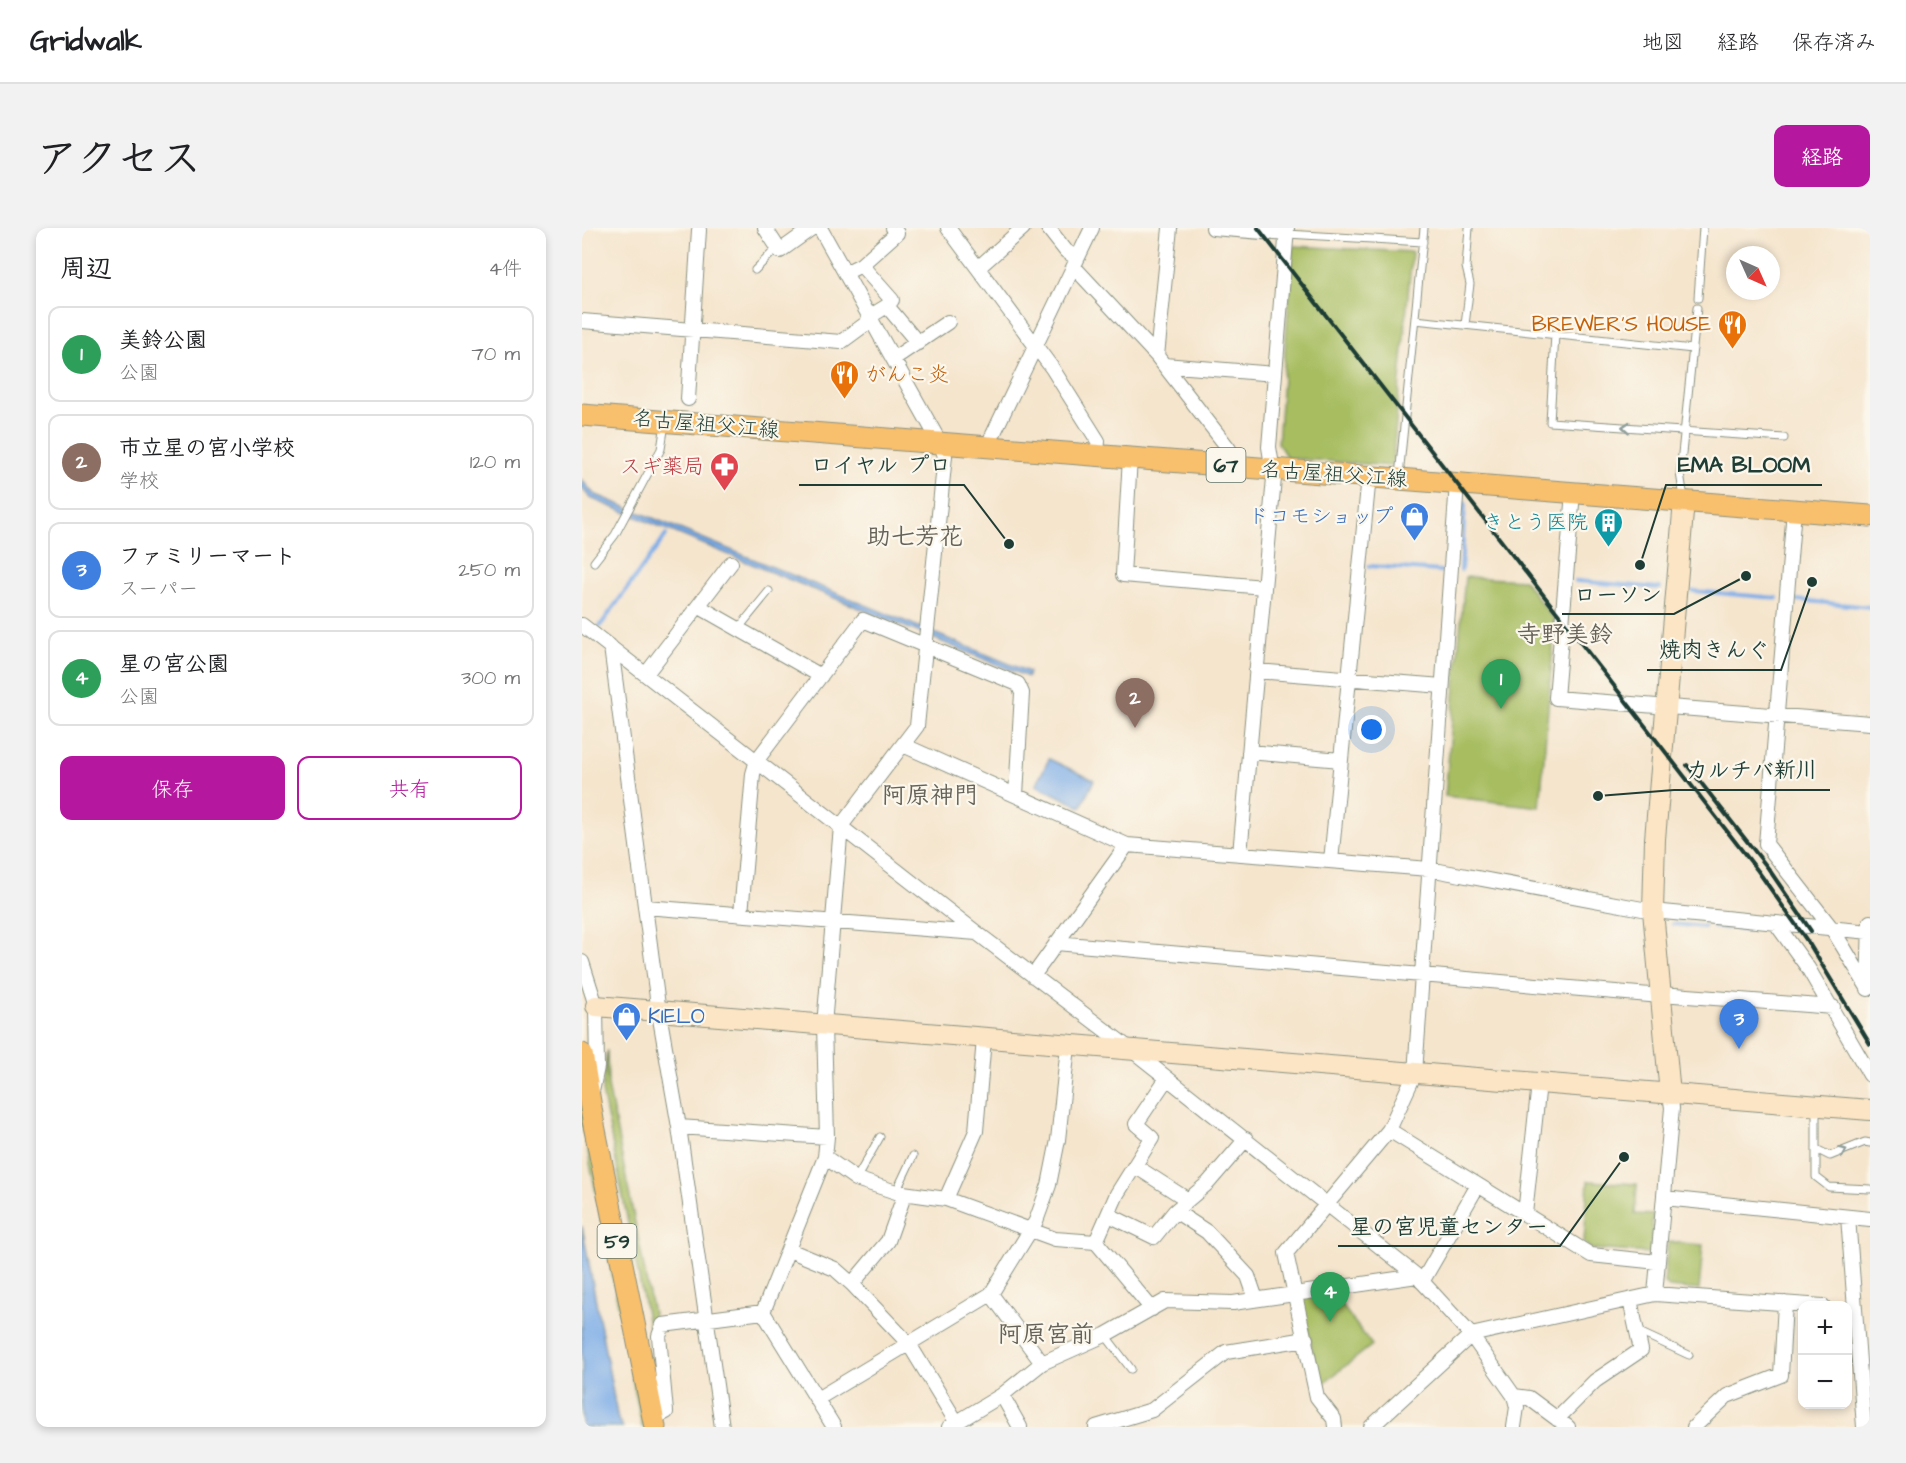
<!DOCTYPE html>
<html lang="ja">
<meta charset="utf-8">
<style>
body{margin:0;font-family:"Architects Daughter","Klee One",sans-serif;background:#f2f2f2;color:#202124}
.controls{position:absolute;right:18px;bottom:18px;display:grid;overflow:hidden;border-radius:12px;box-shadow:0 3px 9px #0003}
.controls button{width:54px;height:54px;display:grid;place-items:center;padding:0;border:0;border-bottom:2px solid #e0e0e0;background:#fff;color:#202124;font:30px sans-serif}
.compass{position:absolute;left:1144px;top:18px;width:54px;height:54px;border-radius:50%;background:#fff;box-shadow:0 3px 9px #0003;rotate:135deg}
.you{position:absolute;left:790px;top:502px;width:21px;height:21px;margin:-15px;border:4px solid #fff;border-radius:50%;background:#1a73e8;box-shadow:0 0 0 9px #1a73e833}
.badge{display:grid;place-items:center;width:39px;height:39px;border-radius:50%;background:#b5179e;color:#fff;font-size:20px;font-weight:700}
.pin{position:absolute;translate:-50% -50px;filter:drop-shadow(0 2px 3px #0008)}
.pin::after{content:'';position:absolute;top:32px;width:21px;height:18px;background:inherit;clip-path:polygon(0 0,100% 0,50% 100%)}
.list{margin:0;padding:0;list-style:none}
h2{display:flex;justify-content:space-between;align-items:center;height:78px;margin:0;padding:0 24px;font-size:26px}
h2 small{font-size:20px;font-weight:400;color:#757577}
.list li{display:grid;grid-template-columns:39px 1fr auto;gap:18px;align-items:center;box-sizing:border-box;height:96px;margin:0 12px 12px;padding:0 12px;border:2px solid #e0e0e0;border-radius:12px}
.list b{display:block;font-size:22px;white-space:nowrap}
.list p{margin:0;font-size:20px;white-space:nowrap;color:#757577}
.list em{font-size:20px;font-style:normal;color:#757577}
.actions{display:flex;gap:12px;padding:18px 24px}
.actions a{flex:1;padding:14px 0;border:2px solid #b5179e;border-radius:12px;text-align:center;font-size:21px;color:#b5179e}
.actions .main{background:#b5179e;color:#fff}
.map{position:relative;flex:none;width:1288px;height:1199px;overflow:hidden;border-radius:12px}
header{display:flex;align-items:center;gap:36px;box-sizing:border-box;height:84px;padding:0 30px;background:#fff;border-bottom:2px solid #e0e0e0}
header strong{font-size:28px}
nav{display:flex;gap:33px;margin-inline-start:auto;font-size:21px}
.intro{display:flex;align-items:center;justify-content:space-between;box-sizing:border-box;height:144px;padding:0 36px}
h1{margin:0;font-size:42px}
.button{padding:15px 27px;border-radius:12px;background:#b5179e;color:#fff;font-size:21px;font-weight:700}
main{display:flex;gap:36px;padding:0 36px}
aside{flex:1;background:#fff;border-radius:12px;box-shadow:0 3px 9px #0003}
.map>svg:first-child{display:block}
.green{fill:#a7bd61;stroke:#637d4a;stroke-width:1.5}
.water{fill:#7cace7;stroke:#4e748e;stroke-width:1.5}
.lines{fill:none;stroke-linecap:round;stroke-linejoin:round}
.stream{stroke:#7cace7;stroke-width:4}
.lane-casing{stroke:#8a9180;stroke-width:9}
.street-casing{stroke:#8a9180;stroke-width:16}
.secondary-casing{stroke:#8a9180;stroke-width:22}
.primary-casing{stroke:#8a9180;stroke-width:23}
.lane{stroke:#fff;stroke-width:7}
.street{stroke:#fff;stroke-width:14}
.secondary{stroke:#fce5c4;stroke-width:20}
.primary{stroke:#f8bf6c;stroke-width:21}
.rail{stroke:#1f3d34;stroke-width:4}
.oneway{stroke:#8f9e9a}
.labels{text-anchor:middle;stroke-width:4.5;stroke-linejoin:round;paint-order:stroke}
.shield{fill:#fbf7ec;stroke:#61756b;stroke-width:1.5}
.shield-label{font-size:20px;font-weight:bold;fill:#1f3d34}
.food-label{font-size:21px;fill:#c56008;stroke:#fbf7ec;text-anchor:end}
.street-label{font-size:21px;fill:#1f3d34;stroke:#fbf7ec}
.health-label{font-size:21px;fill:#be3a42;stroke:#fbf7ec;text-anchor:end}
.shop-label{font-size:21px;fill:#366cbe;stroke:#fbf7ec;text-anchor:end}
.culture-label{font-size:21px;fill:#0d838f;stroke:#fbf7ec;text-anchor:end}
.quarter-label{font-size:24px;font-weight:bold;fill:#676259;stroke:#fbf7ec}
.leader{fill:none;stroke:#1f3d34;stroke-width:2}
.callout-dot{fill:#1f3d34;stroke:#fbf7ec;stroke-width:2}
.callout-label{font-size:22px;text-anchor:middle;font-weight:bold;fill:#1f3d34;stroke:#fbf7ec;stroke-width:4.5;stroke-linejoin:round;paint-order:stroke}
</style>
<header>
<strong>Gridwalk</strong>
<nav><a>地図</a><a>経路</a><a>保存済み</a></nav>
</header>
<div class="intro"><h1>アクセス</h1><a class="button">経路</a></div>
<main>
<aside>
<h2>周辺<small>4件</small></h2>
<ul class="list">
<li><span class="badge" style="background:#2e9e5b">1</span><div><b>美鈴公園</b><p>公園</p></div><em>70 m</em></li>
<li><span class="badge" style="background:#8d6e63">2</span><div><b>市立星の宮小学校</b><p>学校</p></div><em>120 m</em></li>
<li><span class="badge" style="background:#3f7fe0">3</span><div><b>ファミリーマート</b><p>スーパー</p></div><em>250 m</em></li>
<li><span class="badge" style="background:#2e9e5b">4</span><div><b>星の宮公園</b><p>公園</p></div><em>300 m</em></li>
</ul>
<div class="actions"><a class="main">保存</a><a>共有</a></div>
</aside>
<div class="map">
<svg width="1288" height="1199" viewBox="0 0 1288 1199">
<rect width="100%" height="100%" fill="#fbf7ec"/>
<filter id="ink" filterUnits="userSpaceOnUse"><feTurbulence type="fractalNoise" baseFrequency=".0167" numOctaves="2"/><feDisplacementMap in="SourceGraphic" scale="12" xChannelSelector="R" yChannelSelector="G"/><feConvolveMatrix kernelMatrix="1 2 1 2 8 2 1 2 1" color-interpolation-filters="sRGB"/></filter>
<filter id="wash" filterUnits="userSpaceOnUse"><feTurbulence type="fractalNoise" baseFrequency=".008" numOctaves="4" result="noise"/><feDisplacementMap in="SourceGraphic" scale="24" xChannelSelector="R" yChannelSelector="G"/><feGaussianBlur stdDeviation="1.35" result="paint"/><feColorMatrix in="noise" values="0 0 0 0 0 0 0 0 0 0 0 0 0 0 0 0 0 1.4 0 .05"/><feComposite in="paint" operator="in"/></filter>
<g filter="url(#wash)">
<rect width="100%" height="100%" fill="#f5e5cd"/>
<!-- green -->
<path class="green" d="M711 18 830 24 810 238 705 230 696 215Z
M883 349 942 352 973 393 958 579 863 568Z
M25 822 26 858 72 1091 68 1106 20 863Z
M0 869 66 1199H60L0 894Z
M1006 953 1055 956 1053 986 1071 987 1068 1025 1009 1021 1002 1015Z
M1086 1014 1121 1017 1117 1062 1087 1059 1082 1054Z
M749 1063 790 1117 738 1158 719 1071Z"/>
<!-- water -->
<path class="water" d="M0 252 12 266 447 444 446 449 8 270 0 260Z
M467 531 512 552 499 579 454 557Z
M0 998 36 1192 41 1199H0Z"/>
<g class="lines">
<!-- stream -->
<path class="stream" d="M787 338 859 343
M879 342 883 274
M994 353 1078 360
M1111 363 1195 370
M1215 372 1288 379
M18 398 84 307
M1091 696 1122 699
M1131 699 1145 700
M1154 701 1164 702"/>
</g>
</g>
<g filter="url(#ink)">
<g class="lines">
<defs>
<path id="lane" d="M705 6 841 14
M173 42 196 19
M1116 70 1121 0
M833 92 1111 121
M883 97 888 56 884 39 887 0
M973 106 968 194 1202 210
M817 248 842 0
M1102 270 1098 245 1115 80
M12 334 33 307 79 221 83 196
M156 401 187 363
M1234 880V949L1247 959 1288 961
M1234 921 1248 928 1283 914 1288 915
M274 951 298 909
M314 964 331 928
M1055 1103 1107 1127
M523 1107 549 1141"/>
<path id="street" d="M183 0 198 23 230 0
M366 0 470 140 516 213 515 227
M466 0 484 23 495 30
M631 0 705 6
M279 37 310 72 305 78
M396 40 441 0
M493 40 575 128 647 221 652 238
M263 45 279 37 315 5 311 0
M287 89 305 78 336 115
M0 93 259 114 289 92
M575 128 588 0
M311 131 366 94
M582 137 693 146
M106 171 117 2
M406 217 510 0
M548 230 541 347 682 359
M991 264 974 470 1288 495
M1212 282 1184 616 1251 702 1286 760
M116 378 239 448
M0 397 395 705 548 821
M29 419 77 785 97 899 140 1199
M674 443 860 458
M64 446 149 335
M321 517 545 617 847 641 1071 683 1288 704
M667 524 759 532
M658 626 692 250 687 219 705 0
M749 633 787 248
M63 679 395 705
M159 686 171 546 175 532 281 392 436 456 440 465 434 567
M1195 697 1226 740 1288 847
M474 715 1079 768
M0 734 14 778 15 839 10 864
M451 748 545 617
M1286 761 1288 694
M1079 766 1251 779
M551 823 835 1048 889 1107 932 1168 947 1170 986 1199
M97 899 245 909
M807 902 1009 1027 1076 1034
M243 929 274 951 314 964 364 971 473 1011 514 1014 570 1081
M553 938 606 972
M1082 970 1288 991
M364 971 394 903 402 811
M593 983 625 1004 666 1048 674 1071
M943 986 957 855
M527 987 572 1009 593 983 626 955 664 911
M1266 989 1282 1199
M514 1014 535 966 570 910 554 896 585 850
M207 1022 253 1041 270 1056 327 1116 375 1195
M840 1054 896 957
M270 1056 306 1013 323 965
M409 1066 460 1135
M1073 1066 1090 880 1088 866
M181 1084 243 929 245 909 242 797 259 598 335 498 363 228 358 215 238 0
M181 1084 252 1199
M420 1167 438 1199
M235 1171 409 1066 454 993 467 957 476 912 486 818
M72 1190 84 1184 77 1108 81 1097 181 1084
M975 1191 1013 1153 1059 1122 1048 1072
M367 1199 420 1167 460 1135 523 1107 583 1073 651 1075 835 1048
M514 1199 570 1182 644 1124 724 1111
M753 1199 752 1191 735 1169 704 1025 807 902 833 845 875 255
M789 1199 889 1107 1073 1066 1241 1078
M932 1199 935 1179 932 1168
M1112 1199 1145 1168 1199 1147 1203 1075"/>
<path id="secondary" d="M14 778 1288 882
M1088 866 1071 683 1073 611 1102 273"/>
<path id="primary" d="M0 187 1288 288
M0 826 11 892 73 1199"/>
</defs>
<!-- lane casing -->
<use href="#lane" class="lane-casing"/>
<!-- street casing -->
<use href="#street" class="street-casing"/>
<!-- secondary casing -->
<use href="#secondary" class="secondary-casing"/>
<!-- primary casing -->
<use href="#primary" class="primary-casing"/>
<!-- lane -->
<use href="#lane" class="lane"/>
<!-- street -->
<use href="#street" class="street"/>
<!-- secondary -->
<use href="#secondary" class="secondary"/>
<!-- primary -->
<use href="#primary" class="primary"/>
<!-- rail -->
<path class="rail" d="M676 0 1176 643 1228 717 1288 816
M1105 537 1186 640 1229 703"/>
</g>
<!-- one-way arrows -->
<defs><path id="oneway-chevron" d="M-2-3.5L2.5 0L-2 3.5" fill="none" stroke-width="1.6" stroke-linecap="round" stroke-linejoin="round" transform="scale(1.5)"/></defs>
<g class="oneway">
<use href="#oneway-chevron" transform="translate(1044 199) rotate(-176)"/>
<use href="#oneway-chevron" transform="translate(1261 923) rotate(-22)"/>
</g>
</g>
<!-- icons -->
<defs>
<symbol id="restaurant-pin" viewBox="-11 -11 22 30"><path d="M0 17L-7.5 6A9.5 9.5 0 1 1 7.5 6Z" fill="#e8710a" stroke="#fbf7ec"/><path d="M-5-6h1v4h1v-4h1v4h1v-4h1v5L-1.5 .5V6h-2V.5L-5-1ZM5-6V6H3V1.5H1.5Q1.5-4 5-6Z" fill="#fff"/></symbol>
<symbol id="pharmacy-pin" viewBox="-11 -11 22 30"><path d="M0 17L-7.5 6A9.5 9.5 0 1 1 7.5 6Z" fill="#e0444e" stroke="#fbf7ec"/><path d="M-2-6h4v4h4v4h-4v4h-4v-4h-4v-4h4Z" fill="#fff"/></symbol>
<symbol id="shop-pin" viewBox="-11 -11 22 30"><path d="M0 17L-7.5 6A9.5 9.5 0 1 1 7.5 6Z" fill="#3f7fe0" stroke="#fbf7ec"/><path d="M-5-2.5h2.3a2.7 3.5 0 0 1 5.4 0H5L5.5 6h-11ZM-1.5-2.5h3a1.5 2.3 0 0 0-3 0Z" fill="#fff"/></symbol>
<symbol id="building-pin" viewBox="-11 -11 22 30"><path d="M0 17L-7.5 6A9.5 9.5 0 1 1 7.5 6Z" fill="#0f9aa8" stroke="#fbf7ec"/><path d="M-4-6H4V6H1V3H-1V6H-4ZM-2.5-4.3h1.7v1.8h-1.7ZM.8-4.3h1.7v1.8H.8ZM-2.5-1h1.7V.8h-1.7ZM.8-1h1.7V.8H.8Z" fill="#fff"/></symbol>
</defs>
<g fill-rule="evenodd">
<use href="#restaurant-pin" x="1134" y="80" width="33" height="45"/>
<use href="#restaurant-pin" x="246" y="130" width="33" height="45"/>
<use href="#pharmacy-pin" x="126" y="222" width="33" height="45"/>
<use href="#shop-pin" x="816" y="272" width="33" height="45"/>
<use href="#building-pin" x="1010" y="278" width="33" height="45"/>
<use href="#shop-pin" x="28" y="772" width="33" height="45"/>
</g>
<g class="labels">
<!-- shield labels -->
<g class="shield">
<rect x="624.5" y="220" width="39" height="34" rx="4.5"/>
<rect x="15.5" y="996" width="39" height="34" rx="4.5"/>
</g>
<g class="shield-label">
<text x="644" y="244">67</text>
<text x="35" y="1020">59</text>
</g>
<!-- food labels -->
<g class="food-label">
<text x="1129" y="103">BREWER'S HOUSE</text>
<text x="283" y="153" text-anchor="start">がんこ炎</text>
</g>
<!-- street labels -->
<g class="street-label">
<text transform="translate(124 196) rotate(5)" y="7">名古屋祖父江線</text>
<text transform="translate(752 246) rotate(4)" y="7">名古屋祖父江線</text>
</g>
<!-- health labels -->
<g class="health-label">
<text x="122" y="245">スギ薬局</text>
</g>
<!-- shop labels -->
<g class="shop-label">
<text x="812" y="295">ドコモショップ</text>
<text x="66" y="795" text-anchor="start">KIELO</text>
</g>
<!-- culture labels -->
<g class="culture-label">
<text x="1006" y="301">きとう医院</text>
</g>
<!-- quarter labels -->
<g class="quarter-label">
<text x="333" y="316">助七芳花</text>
<text x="983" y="414">寺野美鈴</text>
<text x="348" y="575">阿原神門</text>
<text x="464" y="1114">阿原宮前</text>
</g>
</g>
<!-- callouts -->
<path class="leader" d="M427 316L382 257H217M1058 337L1084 257H1240M1164 348L1092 386H980M1230 354L1199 442H1065M1016 568L1092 562H1248M1042 929L978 1018H756"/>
<g class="callout-dot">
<circle cx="427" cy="316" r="6"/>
<circle cx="1058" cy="337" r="6"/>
<circle cx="1164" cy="348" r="6"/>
<circle cx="1230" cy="354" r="6"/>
<circle cx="1016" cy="568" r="6"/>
<circle cx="1042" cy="929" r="6"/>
</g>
<g class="callout-label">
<text x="299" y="244">ロイヤル プロ</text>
<text x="1162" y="244">EMA BLOOM</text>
<text x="1036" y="374">ローソン</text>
<text x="1132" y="429">焼肉きんぐ</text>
<text x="1170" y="549">カルチバ新川</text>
<text x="867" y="1006">星の宮児童センター</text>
</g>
</svg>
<div class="controls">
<button>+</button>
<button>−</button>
</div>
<svg class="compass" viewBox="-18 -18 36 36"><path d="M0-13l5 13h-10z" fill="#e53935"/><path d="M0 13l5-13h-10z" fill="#757577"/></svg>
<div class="you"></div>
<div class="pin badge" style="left:919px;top:481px;background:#2e9e5b">1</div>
<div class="pin badge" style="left:553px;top:500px;background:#8d6e63">2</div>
<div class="pin badge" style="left:1157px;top:821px;background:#3f7fe0">3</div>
<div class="pin badge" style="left:748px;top:1094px;background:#2e9e5b">4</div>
</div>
</main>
